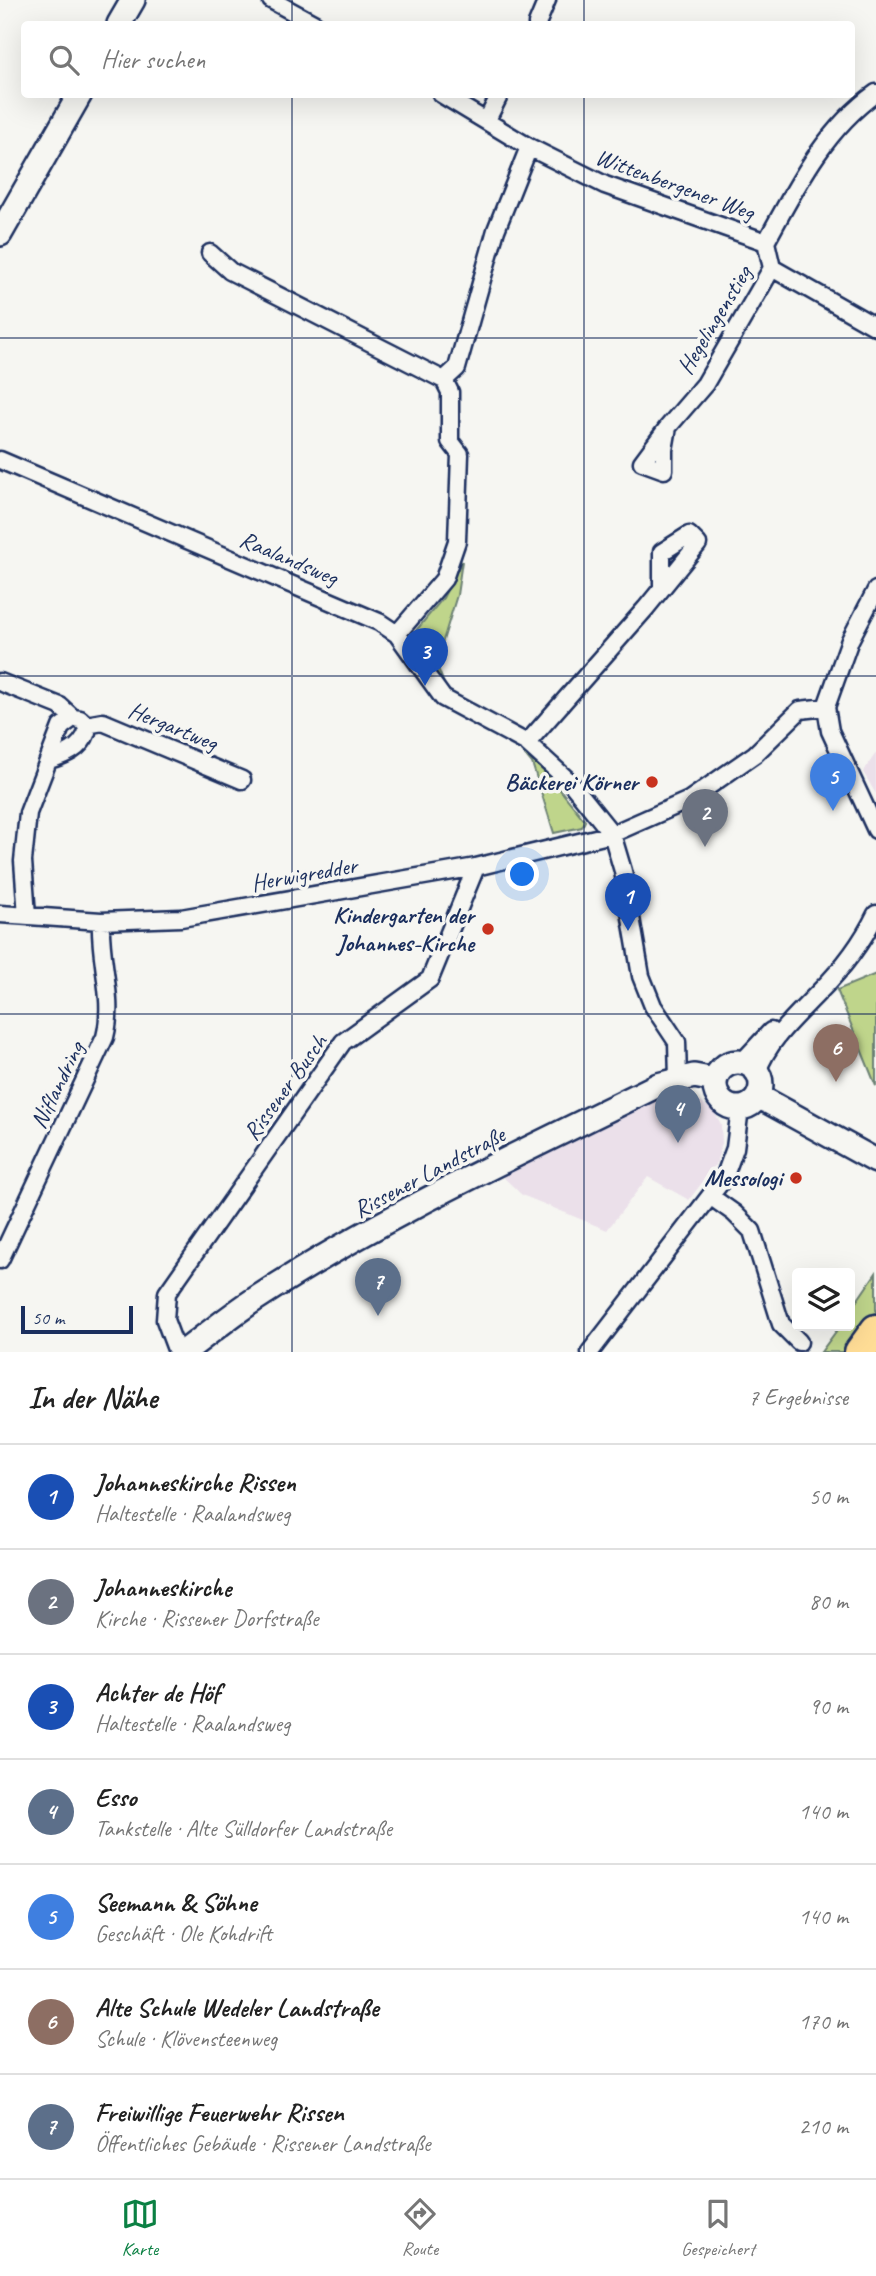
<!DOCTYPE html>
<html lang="de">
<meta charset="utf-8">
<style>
body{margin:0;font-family:Caveat,sans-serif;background:#f2f2f2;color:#222}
.controls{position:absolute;right:21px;bottom:21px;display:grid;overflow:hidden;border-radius:7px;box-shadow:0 7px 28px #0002}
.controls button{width:63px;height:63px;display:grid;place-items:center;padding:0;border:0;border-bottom:2px solid #e0e0e0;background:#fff;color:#222;font:35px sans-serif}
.scale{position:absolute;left:21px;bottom:18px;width:112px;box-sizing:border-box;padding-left:7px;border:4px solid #1b2f5e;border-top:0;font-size:19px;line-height:24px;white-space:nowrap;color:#1b2f5e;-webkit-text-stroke:5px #f6f6f2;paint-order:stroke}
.you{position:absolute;left:523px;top:875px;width:24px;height:24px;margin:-18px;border:5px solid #fff;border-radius:50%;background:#1a73e8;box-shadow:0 0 0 10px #1a73e833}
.badge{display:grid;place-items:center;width:46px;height:46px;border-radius:50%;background:#0b8043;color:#fff;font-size:23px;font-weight:700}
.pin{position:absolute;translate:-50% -58px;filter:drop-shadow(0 2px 4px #0008)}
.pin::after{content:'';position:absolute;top:37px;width:24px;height:21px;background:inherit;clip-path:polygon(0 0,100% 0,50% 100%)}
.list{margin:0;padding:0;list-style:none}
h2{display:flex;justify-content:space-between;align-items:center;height:91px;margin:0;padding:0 28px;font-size:30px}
h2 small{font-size:23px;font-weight:400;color:#767676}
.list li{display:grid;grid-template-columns:46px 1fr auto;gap:21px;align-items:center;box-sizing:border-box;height:105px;padding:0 28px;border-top:2px solid #e0e0e0}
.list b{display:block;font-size:26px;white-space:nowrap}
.list p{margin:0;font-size:23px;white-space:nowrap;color:#767676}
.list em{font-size:23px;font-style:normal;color:#767676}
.icon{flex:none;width:38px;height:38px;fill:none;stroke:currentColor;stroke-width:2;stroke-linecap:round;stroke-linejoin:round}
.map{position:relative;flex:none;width:876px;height:1352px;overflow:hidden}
.search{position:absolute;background:#fff;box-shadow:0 7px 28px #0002;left:21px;right:21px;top:21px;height:77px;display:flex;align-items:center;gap:18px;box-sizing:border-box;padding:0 24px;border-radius:7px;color:#767676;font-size:26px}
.sheet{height:826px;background:#fff}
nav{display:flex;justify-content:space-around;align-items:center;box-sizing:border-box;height:98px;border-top:2px solid #e0e0e0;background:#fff;font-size:19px;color:#767676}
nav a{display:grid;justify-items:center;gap:4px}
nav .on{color:#0b8043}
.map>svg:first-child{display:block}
.built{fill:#ebe0ea}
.green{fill:#bfd58b;stroke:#6d8274;stroke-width:2}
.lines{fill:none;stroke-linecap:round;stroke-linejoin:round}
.street-casing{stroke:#1b2f5e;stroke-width:21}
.secondary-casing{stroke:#1b2f5e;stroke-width:28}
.highway-casing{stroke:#1b2f5e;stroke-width:35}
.street{stroke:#f6f6f2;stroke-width:16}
.secondary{stroke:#f6f6f2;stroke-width:23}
.highway{stroke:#ffdd96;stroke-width:30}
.grid{fill:none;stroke:#1b2f5e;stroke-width:2;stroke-opacity:0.55}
.poi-dot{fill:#c8321e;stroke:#f6f6f2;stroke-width:2.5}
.labels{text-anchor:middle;stroke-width:7;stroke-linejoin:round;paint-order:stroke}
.street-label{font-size:24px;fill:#1b2f5e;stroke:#f6f6f2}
.poi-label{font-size:24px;font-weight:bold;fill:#1b2f5e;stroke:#f6f6f2;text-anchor:end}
</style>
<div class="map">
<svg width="876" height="1352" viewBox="0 0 876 1352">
<rect width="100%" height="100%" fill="#f6f6f2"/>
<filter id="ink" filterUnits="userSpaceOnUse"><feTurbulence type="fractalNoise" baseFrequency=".0143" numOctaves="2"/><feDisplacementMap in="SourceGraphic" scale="14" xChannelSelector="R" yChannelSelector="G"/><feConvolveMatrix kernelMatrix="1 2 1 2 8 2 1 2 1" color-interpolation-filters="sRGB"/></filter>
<g filter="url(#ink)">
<!-- built -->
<path class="built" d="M876 753V794L863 772Z
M673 1097 696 1099 713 1110 721 1124 722 1143 716 1164 689 1200 648 1177 607 1230 522 1195 501 1175 654 1102Z"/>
<!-- green -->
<path class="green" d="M462 561 457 595 438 657V668L445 686 421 655 414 641V633L443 598Z
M522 751 549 776 585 821 582 827 554 833 532 763Z
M876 974V1086L837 990Z
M876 1273V1312L847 1352H821L840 1326H850V1311Z"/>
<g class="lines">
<defs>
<path id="street" d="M271 0 315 24
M537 24 547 0
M441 94 529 147 605 185 766 242
M487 120 500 94
M766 242C796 187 824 130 876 93
M766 242 772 268 876 327
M210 253 230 271 444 380 450 392V441L460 454 457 541 444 579 397 634
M444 380 457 368 496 230 529 147
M668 427 664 450V470L642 462 668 427 705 384 772 268
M0 460 379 622 397 634 443 698 527 743 571 783 612 834 623 871 641 976 653 1006 677 1042 678 1079
M0 682 60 706 73 718 80 719 86 725 87 732C81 749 65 755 49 760
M826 707 830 731 876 830
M826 707 850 640 876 590
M86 725 103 722 242 780
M527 743 646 608 698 544 689 535 662 552V588
M0 914 101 921 181 918 476 867 612 834 689 800 755 754 800 710 826 707
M27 916 23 861 28 813 61 727 73 718
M742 1062 771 1031
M757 1072C769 1039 795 1017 819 992 842 969 862 943 876 914
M710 1196 734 1213 752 1231 781 1324 799 1342
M0 1260 105 1037C115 998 99 961 101 921
M177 1352 165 1320 167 1293 343 1042 430 979 476 867
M590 1352 724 1178 735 1148 740 1108"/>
<path id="secondary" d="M119 24 133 0
M0 234 80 94
M715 1085a23 23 0 1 1 46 0a23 23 0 1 1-46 0Z
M758 1096 876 1161
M184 1352C208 1334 232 1314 257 1298 384 1215 523 1152 658 1085L694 1076 715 1080"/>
<path id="highway" d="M860 1352 876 1330"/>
</defs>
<!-- street casing -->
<use href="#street" class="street-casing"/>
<!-- secondary casing -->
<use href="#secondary" class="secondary-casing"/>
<!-- highway casing -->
<use href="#highway" class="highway-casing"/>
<!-- street -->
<use href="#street" class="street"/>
<!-- secondary -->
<use href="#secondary" class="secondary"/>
<!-- highway -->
<use href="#highway" class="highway"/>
</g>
</g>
<!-- grid -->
<path class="grid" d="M292 0V24M584 0V24M292 94V1352M584 94V1352M0 338H876M0 676H876M0 1014H876"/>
<!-- markers -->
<g class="poi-dot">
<circle cx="652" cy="782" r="7"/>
<circle cx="488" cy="929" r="7"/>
<circle cx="796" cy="1178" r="7"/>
</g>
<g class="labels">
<!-- street labels -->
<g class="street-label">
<text transform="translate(675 184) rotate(20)" y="8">Wittenbergener Weg</text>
<text transform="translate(714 320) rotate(-59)" y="8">Hegelingenstieg</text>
<text transform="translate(289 558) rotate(23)" y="8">Raalandsweg</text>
<text transform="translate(173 726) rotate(22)" y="8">Hergartweg</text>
<text transform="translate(304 874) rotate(-10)" y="8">Herwigredder</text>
<text transform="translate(57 1085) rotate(-64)" y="8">Niflandring</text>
<text transform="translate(285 1087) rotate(-54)" y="8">Rissener Busch</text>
<text transform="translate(429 1172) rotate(-28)" y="8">Rissener Landstraße</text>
</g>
<!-- poi labels -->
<g class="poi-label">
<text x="638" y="790">Bäckerei Körner</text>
<text x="474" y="923">Kindergarten der<tspan x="474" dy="28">Johannes-Kirche</tspan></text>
<text x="782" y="1186">Messologi</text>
</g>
</g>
</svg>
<div class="controls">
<button><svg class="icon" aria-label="layers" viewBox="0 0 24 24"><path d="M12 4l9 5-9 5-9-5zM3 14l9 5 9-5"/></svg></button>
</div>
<div class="scale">50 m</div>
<div class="you"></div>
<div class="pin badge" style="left:628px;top:931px;background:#1a4fb4">1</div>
<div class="pin badge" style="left:705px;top:847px;background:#6b7280">2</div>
<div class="pin badge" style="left:425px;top:686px;background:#1a4fb4">3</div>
<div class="pin badge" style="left:678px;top:1143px;background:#5c6f8a">4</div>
<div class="pin badge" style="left:833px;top:811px;background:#3f7fe0">5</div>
<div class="pin badge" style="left:836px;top:1082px;background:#8d6e63">6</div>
<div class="pin badge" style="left:378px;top:1316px;background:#5c6f8a">7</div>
<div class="search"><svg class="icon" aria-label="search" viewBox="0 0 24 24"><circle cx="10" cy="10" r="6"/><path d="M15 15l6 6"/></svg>Hier suchen</div>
</div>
<section class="sheet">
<h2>In der Nähe<small>7 Ergebnisse</small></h2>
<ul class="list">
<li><span class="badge" style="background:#1a4fb4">1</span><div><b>Johanneskirche Rissen</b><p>Haltestelle · Raalandsweg</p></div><em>50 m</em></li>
<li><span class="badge" style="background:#6b7280">2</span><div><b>Johanneskirche</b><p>Kirche · Rissener Dorfstraße</p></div><em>80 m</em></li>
<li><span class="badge" style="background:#1a4fb4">3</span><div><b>Achter de Höf</b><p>Haltestelle · Raalandsweg</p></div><em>90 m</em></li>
<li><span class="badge" style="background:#5c6f8a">4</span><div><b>Esso</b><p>Tankstelle · Alte Sülldorfer Landstraße</p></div><em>140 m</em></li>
<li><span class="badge" style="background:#3f7fe0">5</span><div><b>Seemann &amp; Söhne</b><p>Geschäft · Ole Kohdrift</p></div><em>140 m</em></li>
<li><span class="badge" style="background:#8d6e63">6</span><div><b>Alte Schule Wedeler Landstraße</b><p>Schule · Klövensteenweg</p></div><em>170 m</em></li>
<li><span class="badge" style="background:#5c6f8a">7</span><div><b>Freiwillige Feuerwehr Rissen</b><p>Öffentliches Gebäude · Rissener Landstraße</p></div><em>210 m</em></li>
</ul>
</section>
<nav>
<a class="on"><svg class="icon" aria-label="map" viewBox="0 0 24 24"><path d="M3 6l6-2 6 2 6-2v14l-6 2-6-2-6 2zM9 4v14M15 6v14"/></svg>Karte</a>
<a><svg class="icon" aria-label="directions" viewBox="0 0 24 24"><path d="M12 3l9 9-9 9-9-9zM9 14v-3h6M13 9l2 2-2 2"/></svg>Route</a>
<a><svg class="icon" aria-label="saved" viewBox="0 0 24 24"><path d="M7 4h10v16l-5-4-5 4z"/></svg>Gespeichert</a>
</nav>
